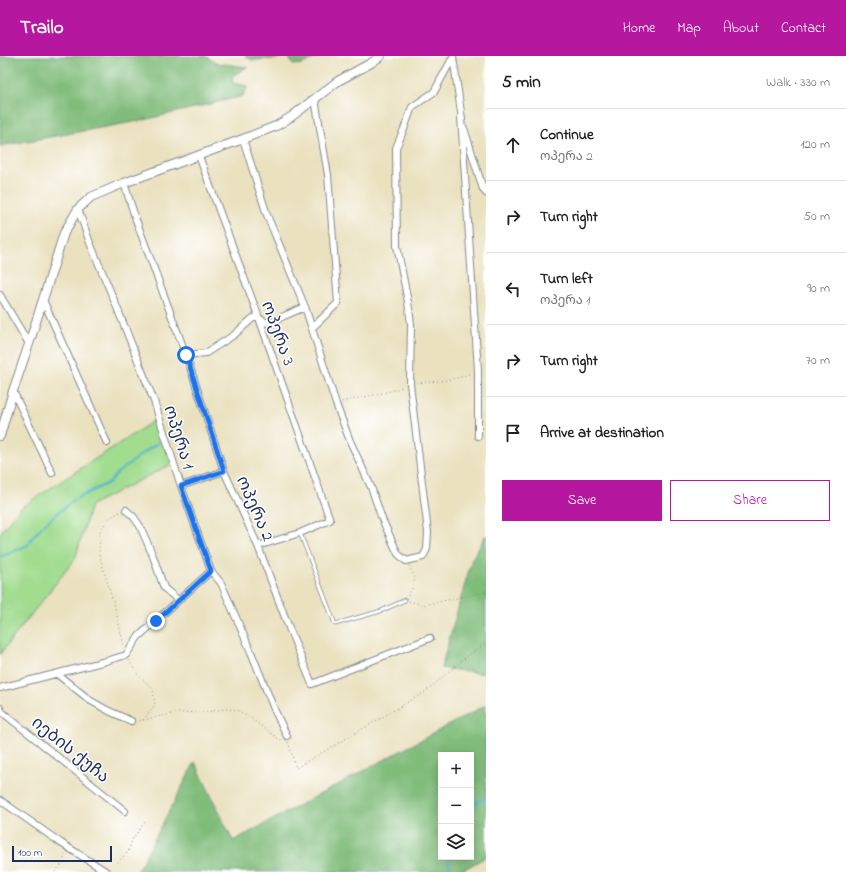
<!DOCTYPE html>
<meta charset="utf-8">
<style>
body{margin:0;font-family:"Indie Flower","Noto Sans Georgian",sans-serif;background:#f6f6f6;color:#202124}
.controls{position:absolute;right:12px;bottom:12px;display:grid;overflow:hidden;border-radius:0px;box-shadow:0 2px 10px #0003}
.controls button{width:36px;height:36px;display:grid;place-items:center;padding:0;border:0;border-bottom:1px solid #e0e0e0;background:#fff;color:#202124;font:20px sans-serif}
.scale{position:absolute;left:12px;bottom:10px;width:100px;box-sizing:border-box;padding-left:4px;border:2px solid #1b2f5e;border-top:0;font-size:11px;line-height:14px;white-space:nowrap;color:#1b2f5e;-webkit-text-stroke:3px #fff;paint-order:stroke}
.stop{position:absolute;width:12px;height:12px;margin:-9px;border:3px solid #1a73e8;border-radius:50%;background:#fff}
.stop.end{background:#1a73e8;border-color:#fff;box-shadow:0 1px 4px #0008}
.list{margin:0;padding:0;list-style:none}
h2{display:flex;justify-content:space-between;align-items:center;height:52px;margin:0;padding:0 16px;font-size:17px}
h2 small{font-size:13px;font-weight:400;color:#757577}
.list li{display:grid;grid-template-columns:26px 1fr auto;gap:12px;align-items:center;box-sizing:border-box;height:72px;padding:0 16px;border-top:1px solid #e0e0e0}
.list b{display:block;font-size:15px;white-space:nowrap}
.list p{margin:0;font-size:13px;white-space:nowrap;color:#757577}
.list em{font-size:13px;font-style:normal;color:#757577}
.actions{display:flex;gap:8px;padding:12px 16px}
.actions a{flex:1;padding:9px 0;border:1px solid #b5179e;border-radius:0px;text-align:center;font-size:14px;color:#b5179e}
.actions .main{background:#b5179e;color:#fff}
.icon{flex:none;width:22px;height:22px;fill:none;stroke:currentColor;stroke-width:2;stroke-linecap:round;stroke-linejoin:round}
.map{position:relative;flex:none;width:486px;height:816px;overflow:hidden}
header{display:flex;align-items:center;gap:24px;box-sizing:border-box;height:56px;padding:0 20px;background:#b5179e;color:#fff}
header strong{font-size:19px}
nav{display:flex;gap:22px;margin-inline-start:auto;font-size:14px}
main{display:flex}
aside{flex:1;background:#fff}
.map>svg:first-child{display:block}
.green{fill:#a1dc8f;stroke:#5e8676}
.forest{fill:#80bc7a;stroke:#4e766c;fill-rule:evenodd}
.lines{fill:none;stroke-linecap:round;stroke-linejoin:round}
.stream{stroke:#4fb3ce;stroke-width:2}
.service-casing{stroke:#82888e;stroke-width:4.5}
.minor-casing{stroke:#82888e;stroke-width:8}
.tertiary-casing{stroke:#82888e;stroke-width:10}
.path{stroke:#82888e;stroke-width:1;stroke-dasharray:1 3;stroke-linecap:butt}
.service{stroke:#fff;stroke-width:3}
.minor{stroke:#fff;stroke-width:6}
.tertiary{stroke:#fff;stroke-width:8}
.route{stroke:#1a73e8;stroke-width:5}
.labels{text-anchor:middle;stroke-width:3;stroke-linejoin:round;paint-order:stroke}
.street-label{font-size:17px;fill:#1b2f5e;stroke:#fff}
</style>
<header>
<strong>Trailo</strong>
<nav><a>Home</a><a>Map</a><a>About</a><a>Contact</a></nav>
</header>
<main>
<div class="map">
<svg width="486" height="816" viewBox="0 0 486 816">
<rect width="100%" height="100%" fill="#fff"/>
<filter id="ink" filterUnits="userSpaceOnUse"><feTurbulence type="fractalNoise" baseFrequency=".025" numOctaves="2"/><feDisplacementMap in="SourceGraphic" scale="8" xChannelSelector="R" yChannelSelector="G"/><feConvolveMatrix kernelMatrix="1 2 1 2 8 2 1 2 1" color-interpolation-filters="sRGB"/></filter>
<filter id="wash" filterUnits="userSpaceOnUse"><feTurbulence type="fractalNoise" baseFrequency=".012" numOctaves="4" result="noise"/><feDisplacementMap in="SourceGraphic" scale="16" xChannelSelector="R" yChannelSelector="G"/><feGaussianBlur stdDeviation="0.9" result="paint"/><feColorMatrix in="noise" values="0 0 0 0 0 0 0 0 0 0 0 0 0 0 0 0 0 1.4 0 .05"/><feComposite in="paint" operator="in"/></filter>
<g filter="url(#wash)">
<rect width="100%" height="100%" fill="#eae1bf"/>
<!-- green -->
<path class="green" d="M155 364 172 408 91 449 75 503 0 598V477L20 452Z"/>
<!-- forest -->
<path class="forest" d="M0 0H206L216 7 247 11 232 20 233 27 248 30 243 40 144 64 0 90Z
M245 0H285L276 3 252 4Z
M288 0H321L302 8 293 9Z
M486 479V618L441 612 472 503Z
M486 649V801L459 816H137L195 706 233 785ZM441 699H471V801H441Z"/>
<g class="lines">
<!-- stream -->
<path class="stream" d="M0 500 5 499 28 489 32 482 42 470 75 443 86 438 110 426 116 418 146 395 161 385
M471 751 478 745 486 743
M448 801 450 816"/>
</g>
</g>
<g filter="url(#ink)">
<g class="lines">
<defs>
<path id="service" d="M300 477 335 568 381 555 405 544"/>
<path id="minor" d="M453 1 462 63
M461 61 478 314V380
M464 72 483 133 486 137
M243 83 267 159 305 251 336 348 350 385 371 431 382 463 398 498 406 505 423 501 427 493 428 476 410 328 411 268 408 246 397 190 396 92 404 73 412 51 434 36 453 1
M199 100 259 262 330 464 300 477 258 490
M124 127 136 164 186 299 224 415 258 490 289 572 312 628 430 582
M78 153 90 187 116 249 154 345 181 430 211 515 221 527 251 596 274 653 287 680
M0 239 29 288
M43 244 107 387
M312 272 338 247 328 119 315 43
M186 299 206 297 234 279 253 262H259L267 267 274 265 284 260 305 251
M13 335 52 417
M181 430 224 415
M126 454 133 460 140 470 153 500 164 532 178 544
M57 618 91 645 109 655 131 665
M0 632 106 605 126 599 138 581 211 515
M0 652 2 656 125 755
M0 744 61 787 107 816"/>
<path id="tertiary" d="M0 380 13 335 29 288 64 177 78 153 91 141 124 127 243 83 276 70 291 61 338 25 371 7 381 0"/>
</defs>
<!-- service casing -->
<use href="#service" class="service-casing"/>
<!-- minor casing -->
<use href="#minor" class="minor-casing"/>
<!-- tertiary casing -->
<use href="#tertiary" class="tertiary-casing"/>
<!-- path -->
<path class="path" d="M417 327C435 325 454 325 471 317
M342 346C362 341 383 338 403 331
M120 456 109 462 100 475 99 498 115 552 124 590
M408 540 412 533 415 522 409 510
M409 545 423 549 486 536
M129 604 138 619 153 633 155 649 143 664 137 665
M143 664 176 657 206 656 226 653 237 654 252 663 280 684 282 683
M288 686 296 712 425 636 465 602 486 587
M112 812 128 796 133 782 145 766
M55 816 63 807 65 798"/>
<!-- service -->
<use href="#service" class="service"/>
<!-- minor -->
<use href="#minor" class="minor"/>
<!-- tertiary -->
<use href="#tertiary" class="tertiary"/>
</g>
</g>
<g class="lines" filter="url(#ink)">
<!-- route -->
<path class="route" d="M156 565 211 515 181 430 224 415 186 299"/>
</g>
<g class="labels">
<!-- street labels -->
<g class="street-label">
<text transform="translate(279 277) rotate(70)" y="6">ოპერა 3</text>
<text transform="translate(180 381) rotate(72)" y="6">ოპერა 1</text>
<text transform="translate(256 452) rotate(66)" y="6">ოპერა 2</text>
<text transform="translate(71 693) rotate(39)" y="6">იების ქუჩა</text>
</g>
</g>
</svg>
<div class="controls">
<button>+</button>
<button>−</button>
<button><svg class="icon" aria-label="layers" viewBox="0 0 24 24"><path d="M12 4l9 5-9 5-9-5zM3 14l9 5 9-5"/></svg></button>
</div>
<div class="scale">100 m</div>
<div class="stop" style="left:186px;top:299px"></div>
<div class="stop end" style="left:156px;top:565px"></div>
</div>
<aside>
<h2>5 min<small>Walk · 330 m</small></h2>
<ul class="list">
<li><svg class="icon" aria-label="ahead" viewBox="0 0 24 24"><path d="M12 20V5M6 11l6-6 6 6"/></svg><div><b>Continue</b><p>ოპერა 2</p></div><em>120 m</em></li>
<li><svg class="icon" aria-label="right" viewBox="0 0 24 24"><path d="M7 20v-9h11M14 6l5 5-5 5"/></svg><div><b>Turn right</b></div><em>50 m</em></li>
<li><svg class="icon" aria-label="left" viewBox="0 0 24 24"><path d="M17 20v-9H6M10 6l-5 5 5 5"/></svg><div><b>Turn left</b><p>ოპერა 1</p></div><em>90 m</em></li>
<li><svg class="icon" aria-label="right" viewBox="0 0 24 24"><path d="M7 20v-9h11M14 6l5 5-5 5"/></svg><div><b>Turn right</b></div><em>70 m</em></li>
<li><svg class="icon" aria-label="arrive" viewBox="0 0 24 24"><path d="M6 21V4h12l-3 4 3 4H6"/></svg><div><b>Arrive at destination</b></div></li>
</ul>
<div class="actions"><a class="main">Save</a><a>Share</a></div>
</aside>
</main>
